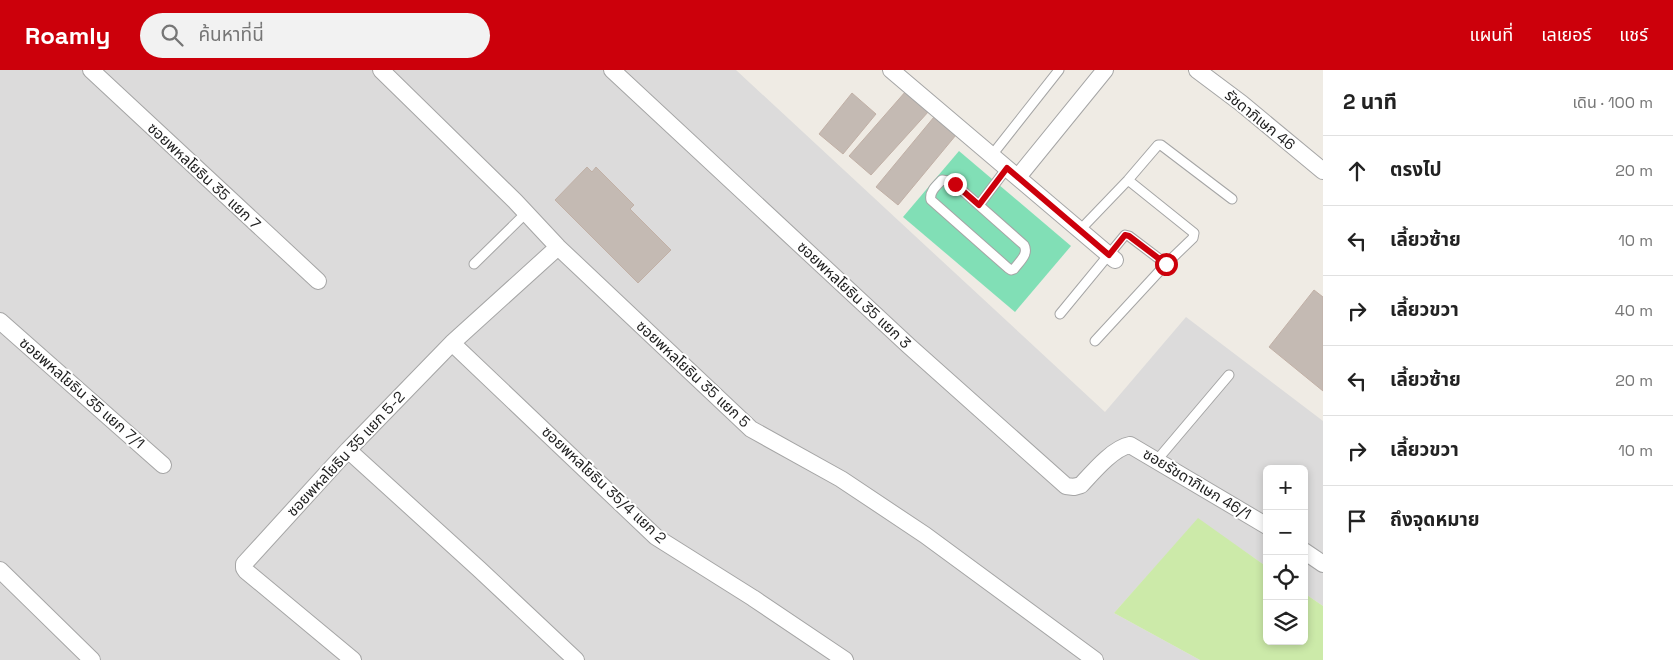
<!DOCTYPE html>
<html lang="th">
<meta charset="utf-8">
<style>
body{margin:0;font-family:"Space Grotesk","Noto Sans Thai",sans-serif;background:#f2f2f2;color:#222}
.controls{position:absolute;right:15px;bottom:15px;display:grid;overflow:hidden;border-radius:8px;box-shadow:0 2px 8px #0003}
.controls button{width:45px;height:45px;display:grid;place-items:center;padding:0;border:0;border-bottom:1px solid #e0e0e0;background:#fff;color:#222;font:25px sans-serif}
.stop{position:absolute;width:15px;height:15px;margin:-11px;border:4px solid #cc000b;border-radius:50%;background:#fff}
.stop.end{background:#cc000b;border-color:#fff;box-shadow:0 1px 5px #0008}
.list{margin:0;padding:0;list-style:none}
h2{display:flex;justify-content:space-between;align-items:center;height:65px;margin:0;padding:0 20px;font-size:21px}
h2 small{font-size:16px;font-weight:400;color:#767676}
.list li{display:grid;grid-template-columns:32px 1fr auto;gap:15px;align-items:center;box-sizing:border-box;height:70px;padding:0 20px;border-top:1px solid #e0e0e0}
.list b{display:block;font-size:19px;white-space:nowrap}
.list em{font-size:16px;font-style:normal;color:#767676}
.icon{flex:none;width:28px;height:28px;fill:none;stroke:currentColor;stroke-width:2;stroke-linecap:round;stroke-linejoin:round}
.map{position:relative;flex:none;width:1323px;height:590px;overflow:hidden}
header{display:flex;align-items:center;gap:30px;box-sizing:border-box;height:70px;padding:0 25px;background:#cc000b;color:#fff}
header strong{font-size:24px}
nav{display:flex;gap:28px;margin-inline-start:auto;font-size:18px}
.search{width:350px;height:45px;background:#f2f2f2;display:flex;align-items:center;gap:12px;box-sizing:border-box;padding:0 18px;border-radius:28px;color:#767676;font-size:19px}
main{display:flex}
aside{flex:1;background:#fff}
.map>svg:first-child{display:block}
.residential{fill:#dcdbdb}
.grass{fill:#cceaa9}
.pitch{fill:#81dfb6}
.building{fill:#c4bab3;stroke:#c1b0a6}
.lines{fill:none;stroke-linecap:round;stroke-linejoin:round}
.lane-casing{stroke:#a5a5a5;stroke-width:11}
.street-casing{stroke:#a5a5a5;stroke-width:18}
.lane{stroke:#fff;stroke-width:9}
.street{stroke:#fff;stroke-width:16}
.route{stroke:#cc000b;stroke-width:6}
.labels{text-anchor:middle;stroke-width:4;stroke-linejoin:round;paint-order:stroke}
.street-label{font-size:15px;fill:#1e1e1e;stroke:#fff}
</style>
<header>
<strong>Roamly</strong>
<div class="search"><svg class="icon" aria-label="search" viewBox="0 0 24 24"><circle cx="10" cy="10" r="6"/><path d="M15 15l6 6"/></svg>ค้นหาที่นี่</div>
<nav><a>แผนที่</a><a>เลเยอร์</a><a>แชร์</a></nav>
</header>
<main>
<div class="map">
<svg width="1323" height="590" viewBox="0 0 1323 590">
<rect width="100%" height="100%" fill="#efebe4"/>
<!-- residential -->
<path class="residential" d="M0 0H736L1105 342 1186 247 1323 351V536L1304 523V399H1267V497L1198 449 1114 543 1200 590H0Z"/>
<!-- grass -->
<path class="grass" d="M1198 448 1267 497V571H1304V523L1323 536V590H1200L1114 543Z"/>
<!-- pitch -->
<path class="pitch" d="M959 81 1071 176 1015 242 903 147Z"/>
<!-- building -->
<path class="building" d="M906 21 929 41 871 105 849 86Z
M852 23 876 44 843 84 819 64Z
M934 47 956 65 898 135 876 117Z
M587 97 592 102 596 97 634 135 630 139 671 180 638 213 555 130Z
M1314 220 1323 227V321L1269 277Z"/>
<g class="lines">
<defs>
<path id="lane" d="M992 85 1059 0
M942 110 948 111 955 114 1024 175C1029 184 1020 191 1014 199L1011 200 1008 198 931 130C929 122 936 116 942 110Z
M979 135 1007 98
M1080 160 1128 110 1158 75H1161L1232 129
M474 194 526 143
M1060 244 1125 165 1129 166 1166 194
M1095 271 1166 194 1193 168 1194 163 1128 110
M1157 390 1229 305"/>
<path id="street" d="M91 0 318 211
M381 0 515 131 558 177 751 359 841 409 925 465 1095 590
M612 0 909 276 1066 416 1074 417 1081 415C1093 402 1113 378 1130 375L1267 456
M891 0 1115 190
M1197 0 1241 33 1323 101
M1018 107 1105 0
M0 251 163 395
M452 273 656 467 753 528 845 590
M348 380 479 499 576 590
M1304 481 1323 494
M0 500 92 590
M353 590 246 501 244 498V494L348 380 452 273 558 177"/>
</defs>
<!-- lane casing -->
<use href="#lane" class="lane-casing"/>
<!-- street casing -->
<use href="#street" class="street-casing"/>
<!-- lane -->
<use href="#lane" class="lane"/>
<!-- street -->
<use href="#street" class="street"/>
</g>
<g class="lines">
<!-- route -->
<path class="route" d="M955 114 979 135 1007 98 1109 185 1125 165 1129 166 1166 194"/>
</g>
<g class="labels">
<!-- street labels -->
<g class="street-label">
<text transform="translate(1260 50) rotate(39)" y="5">รัชดาภิเษก 46</text>
<text transform="translate(204 106) rotate(43)" y="5">ซอยพหลโยธิน 35 แยก 7</text>
<text transform="translate(854 225) rotate(43)" y="5">ซอยพหลโยธิน 35 แยก 3</text>
<text transform="translate(693 304) rotate(43)" y="5">ซอยพหลโยธิน 35 แยก 5</text>
<text transform="translate(82 323) rotate(41)" y="5">ซอยพหลโยธิน 35 แยก 7/1</text>
<text transform="translate(346 384) rotate(-47)" y="5">ซอยพหลโยธิน 35 แยก 5-2</text>
<text transform="translate(1197 414) rotate(31)" y="5">ซอยรัชดาภิเษก 46/1</text>
<text transform="translate(604 415) rotate(43)" y="5">ซอยพหลโยธิน 35/4 แยก 2</text>
</g>
</g>
</svg>
<div class="controls">
<button>+</button>
<button>−</button>
<button><svg class="icon" aria-label="locate" viewBox="0 0 24 24"><circle cx="12" cy="12" r="6"/><path d="M12 2v4M12 18v4M2 12h4M18 12h4"/></svg></button>
<button><svg class="icon" aria-label="layers" viewBox="0 0 24 24"><path d="M12 4l9 5-9 5-9-5zM3 14l9 5 9-5"/></svg></button>
</div>
<div class="stop" style="left:1166px;top:194px"></div>
<div class="stop end" style="left:955px;top:114px"></div>
</div>
<aside>
<h2>2 นาที<small>เดิน · 100 m</small></h2>
<ul class="list">
<li><svg class="icon" aria-label="ahead" viewBox="0 0 24 24"><path d="M12 20V5M6 11l6-6 6 6"/></svg><div><b>ตรงไป</b></div><em>20 m</em></li>
<li><svg class="icon" aria-label="left" viewBox="0 0 24 24"><path d="M17 20v-9H6M10 6l-5 5 5 5"/></svg><div><b>เลี้ยวซ้าย</b></div><em>10 m</em></li>
<li><svg class="icon" aria-label="right" viewBox="0 0 24 24"><path d="M7 20v-9h11M14 6l5 5-5 5"/></svg><div><b>เลี้ยวขวา</b></div><em>40 m</em></li>
<li><svg class="icon" aria-label="left" viewBox="0 0 24 24"><path d="M17 20v-9H6M10 6l-5 5 5 5"/></svg><div><b>เลี้ยวซ้าย</b></div><em>20 m</em></li>
<li><svg class="icon" aria-label="right" viewBox="0 0 24 24"><path d="M7 20v-9h11M14 6l5 5-5 5"/></svg><div><b>เลี้ยวขวา</b></div><em>10 m</em></li>
<li><svg class="icon" aria-label="arrive" viewBox="0 0 24 24"><path d="M6 21V4h12l-3 4 3 4H6"/></svg><div><b>ถึงจุดหมาย</b></div></li>
</ul>
</aside>
</main>
